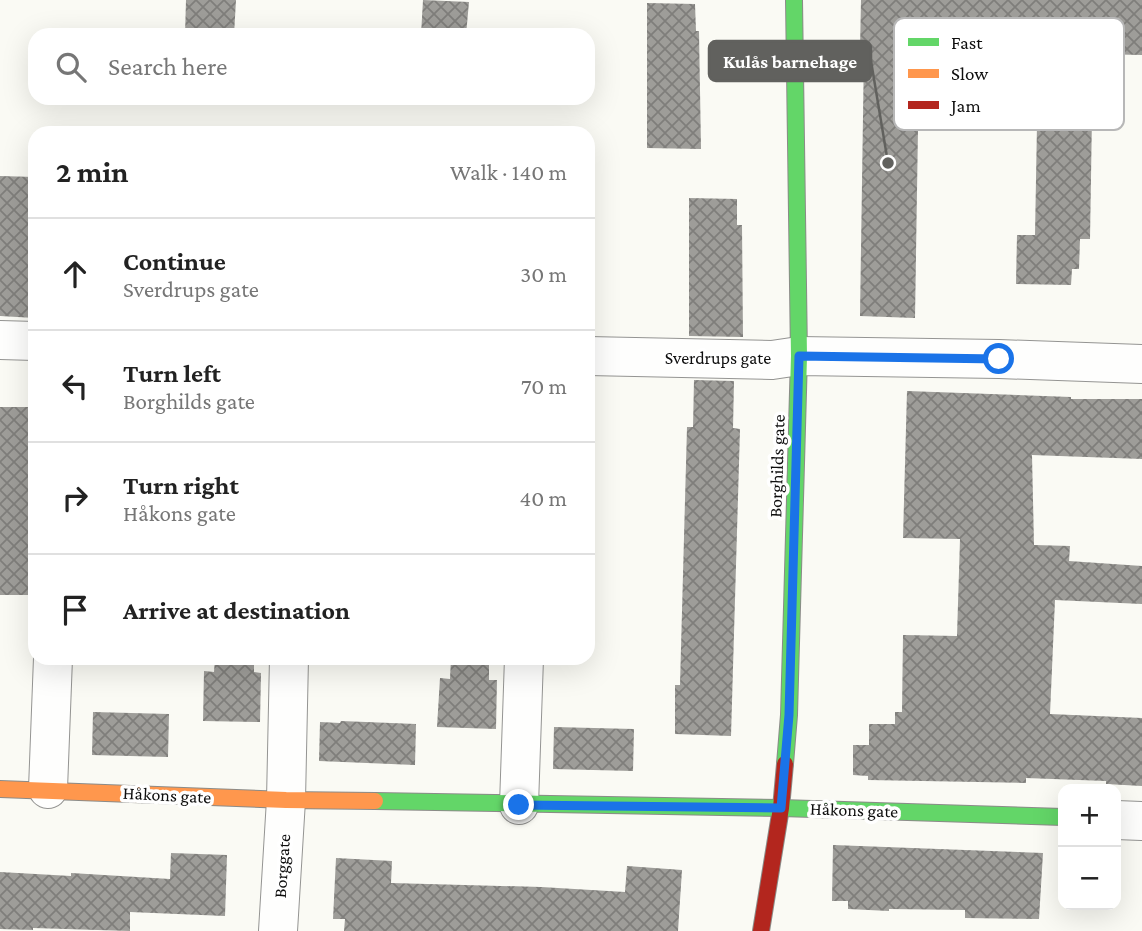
<!DOCTYPE html>
<meta charset="utf-8">
<style>
body{margin:0;font-family:"Crimson Pro",serif;background:#f2f2f2;color:#222}
.controls{position:absolute;right:21px;bottom:21px;display:grid;overflow:hidden;border-radius:14px;box-shadow:0 7px 28px #0002}
.controls button{width:63px;height:63px;display:grid;place-items:center;padding:0;border:0;border-bottom:2px solid #e0e0e0;background:#fff;color:#222;font:35px sans-serif}
.stop{position:absolute;width:21px;height:21px;margin:-16px;border:5px solid #1a73e8;border-radius:50%;background:#fff}
.stop.end{background:#1a73e8;border-color:#fff;box-shadow:0 2px 7px #0008}
.list{margin:0;padding:0;list-style:none}
h2{display:flex;justify-content:space-between;align-items:center;height:91px;margin:0;padding:0 28px;font-size:30px}
h2 small{font-size:23px;font-weight:400;color:#767676}
.list li{display:grid;grid-template-columns:46px 1fr auto;gap:21px;align-items:center;box-sizing:border-box;height:112px;padding:0 28px;border-top:2px solid #e0e0e0}
.list b{display:block;font-size:26px;white-space:nowrap}
.list p{margin:0;font-size:23px;white-space:nowrap;color:#767676}
.list em{font-size:23px;font-style:normal;color:#767676}
.icon{flex:none;width:38px;height:38px;fill:none;stroke:currentColor;stroke-width:2;stroke-linecap:round;stroke-linejoin:round}
.map{position:relative;flex:none;width:1142px;height:931px;overflow:hidden}
.search{position:absolute;background:#fff;box-shadow:0 7px 28px #0002;left:28px;top:28px;width:567px;height:77px;display:flex;align-items:center;gap:18px;box-sizing:border-box;padding:0 24px;border-radius:21px;color:#767676;font-size:26px}
.panel{position:absolute;background:#fff;box-shadow:0 7px 28px #0002;left:28px;top:126px;width:567px;height:539px;border-radius:21px}
.map>svg:first-child{display:block}
.building{fill:url(#building-cross-hatch)}
.lines{fill:none;stroke-linecap:round;stroke-linejoin:round}
.street-casing{stroke:#949492;stroke-width:40}
.fast-casing{stroke:#8b8b88;stroke-width:18}
.slow-casing{stroke:#8b8b88;stroke-width:18}
.jam-casing{stroke:#8b8b88;stroke-width:18}
.street{stroke:#fefefd;stroke-width:38}
.fast{stroke:#63d668;stroke-width:16}
.slow{stroke:#ff974d;stroke-width:16}
.jam{stroke:#b3261e;stroke-width:16}
.route{stroke:#1a73e8;stroke-width:9}
.labels{text-anchor:middle;stroke-width:7;stroke-linejoin:round;paint-order:stroke}
.street-label{font-size:18px;fill:#0e0e0e;stroke:#fff}
.key{fill:#fff;stroke:#b7b7b7;stroke-width:2}
.key-label{font-size:19px;fill:#0e0e0e}
.leader{fill:none;stroke:#61615e;stroke-width:2.5}
.callout-dot{fill:#61615e;stroke:#fff;stroke-width:2.5}
.callout{fill:#61615e;stroke:#61615e;stroke-width:2.5}
.callout-label{font-size:19px;text-anchor:middle;font-weight:bold;fill:#fff}
</style>
<div class="map">
<svg width="1142" height="931" viewBox="0 0 1142 931">
<defs>
<pattern id="building-cross-hatch" width="8" height="8" patternUnits="userSpaceOnUse" patternTransform="scale(1.75)"><rect width="8" height="8" fill="#9e9d99"/><path d="M0 0l8 8M0 8l8-8" fill="none" stroke="#7f7e7b"/></pattern>
</defs>
<rect width="100%" height="100%" fill="#fafaf4"/>
<!-- building -->
<path class="building" d="M186 0H236L234 35H185Z
M423 0 469 2 466 35H421Z
M861 0H1142V55L1093 54 1090 239H1080L1079 269H1072L1071 285 1016 284 1017 235H1035L1038 68 919 66 915 318 860 316 864 50H860Z
M647 3 695 4 696 31H699L701 149 647 148Z
M0 176 35 177V318L0 316Z
M689 198 737 199V225H742L743 337 689 336Z
M694 380 734 381 733 428 740 429 731 736 675 734V685H680L687 427H693Z
M907 391 1071 397V399H1142V459L1032 455 1034 545 1070 546 1069 561 1142 566V604L1055 600 1050 714 1142 718V786L1106 784V781L1026 778V783L868 780V776L853 775V745H869V724H895V712H902L903 635 957 636 960 539 903 538Z
M0 407H34L28 595H0Z
M215 658H254V672L261 673 260 722 203 721 204 671 214 672Z
M451 658H489V680H497L496 729 437 727 440 678 450 679Z
M93 712 169 714 168 757 92 755Z
M341 721 416 724 415 765 319 761 320 722 340 723Z
M554 727 634 729 633 771 553 769Z
M833 845 1043 853 1039 919 965 918V910L889 909V911L848 909V901H832Z
M171 853 227 855 225 916 130 912V931L33 928V930L0 929V872L71 876V873L170 879Z
M336 858 392 861 391 883 541 887 625 892 627 866 682 870 678 931H344L345 919H333Z"/>
<g class="lines">
<defs>
<path id="street" d="M0 340 35 341
M588 356 772 360 799 356 999 359 1142 364
M48 789 53 658
M519 805 524 658
M1116 820 1142 821
M278 931 286 800 289 658"/>
<path id="fast" d="M785 764 789 715 799 356 794 0
M375 801 781 808 1063 817"/>
<path id="slow" d="M0 789 286 800 375 801"/>
<path id="jam" d="M761 931 781 808 785 764"/>
</defs>
<!-- street casing -->
<use href="#street" class="street-casing"/>
<!-- fast casing -->
<use href="#fast" class="fast-casing"/>
<!-- slow casing -->
<use href="#slow" class="slow-casing"/>
<!-- jam casing -->
<use href="#jam" class="jam-casing"/>
<!-- street -->
<use href="#street" class="street"/>
<!-- fast -->
<use href="#fast" class="fast"/>
<!-- slow -->
<use href="#slow" class="slow"/>
<!-- jam -->
<use href="#jam" class="jam"/>
</g>
<g class="lines">
<!-- route -->
<path class="route" d="M519 805 781 808 789 715 799 356 999 359"/>
</g>
<g class="labels">
<!-- street labels -->
<g class="street-label">
<text x="718" y="364">Sverdrups gate</text>
<text transform="translate(777 466) rotate(-88)" y="6">Borghilds gate</text>
<text transform="translate(167 795) rotate(3)" y="6">Håkons gate</text>
<text transform="translate(854 810) rotate(2)" y="6">Håkons gate</text>
<text transform="translate(282 866) rotate(-86)" y="6">Borggate</text>
</g>
</g>
<!-- legend -->
<rect x="894" y="18" width="230" height="112" rx="10" class="key"/>
<rect x="908" y="38" width="31" height="8" fill="#63d668"/>
<rect x="908" y="69" width="31" height="9" fill="#ff974d"/>
<rect x="908" y="101" width="31" height="8" fill="#b3261e"/>
<g class="key-label">
<text x="951" y="49">Fast</text>
<text x="951" y="80">Slow</text>
<text x="951" y="112">Jam</text>
</g>
<!-- callouts -->
<path class="leader" d="M888 163L871 61"/>
<circle class="callout-dot" cx="888" cy="163" r="7"/>
<rect class="callout" x="709" y="41" width="162" height="40" rx="7"/>
<g class="callout-label">
<text x="790" y="68">Kulås barnehage</text>
</g>
</svg>
<div class="controls">
<button>+</button>
<button>−</button>
</div>
<div class="stop" style="left:999px;top:359px"></div>
<div class="stop end" style="left:519px;top:805px"></div>
<div class="search"><svg class="icon" aria-label="search" viewBox="0 0 24 24"><circle cx="10" cy="10" r="6"/><path d="M15 15l6 6"/></svg>Search here</div>
<section class="panel">
<h2>2 min<small>Walk · 140 m</small></h2>
<ul class="list">
<li><svg class="icon" aria-label="ahead" viewBox="0 0 24 24"><path d="M12 20V5M6 11l6-6 6 6"/></svg><div><b>Continue</b><p>Sverdrups gate</p></div><em>30 m</em></li>
<li><svg class="icon" aria-label="left" viewBox="0 0 24 24"><path d="M17 20v-9H6M10 6l-5 5 5 5"/></svg><div><b>Turn left</b><p>Borghilds gate</p></div><em>70 m</em></li>
<li><svg class="icon" aria-label="right" viewBox="0 0 24 24"><path d="M7 20v-9h11M14 6l5 5-5 5"/></svg><div><b>Turn right</b><p>Håkons gate</p></div><em>40 m</em></li>
<li><svg class="icon" aria-label="arrive" viewBox="0 0 24 24"><path d="M6 21V4h12l-3 4 3 4H6"/></svg><div><b>Arrive at destination</b></div></li>
</ul>
</section>
</div>
